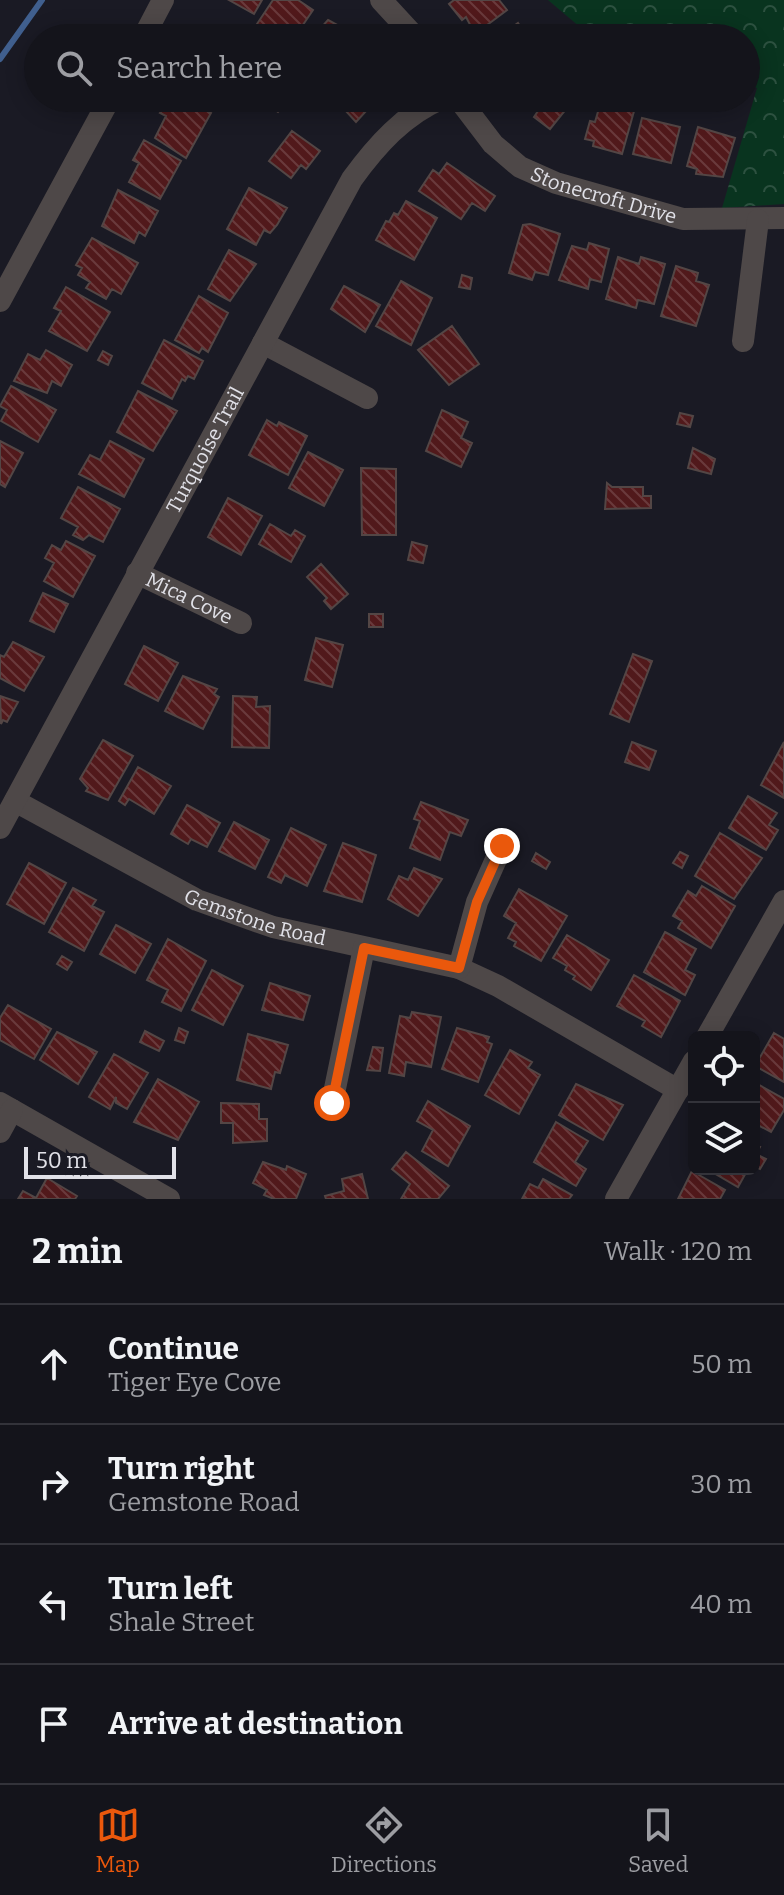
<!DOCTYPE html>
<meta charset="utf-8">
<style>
body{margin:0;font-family:Bitter,serif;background:#1d1d24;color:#f1f3f6}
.controls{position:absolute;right:24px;bottom:24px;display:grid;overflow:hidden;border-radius:12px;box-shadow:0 4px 20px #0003}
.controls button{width:72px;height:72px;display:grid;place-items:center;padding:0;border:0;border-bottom:2px solid #33333a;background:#14141b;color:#f1f3f6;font:40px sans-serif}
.scale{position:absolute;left:24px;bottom:20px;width:152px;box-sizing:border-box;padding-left:8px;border:4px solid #e1e1e8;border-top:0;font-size:22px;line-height:28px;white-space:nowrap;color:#e1e1e8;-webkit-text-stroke:6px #1a1a24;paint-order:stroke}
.stop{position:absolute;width:24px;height:24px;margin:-18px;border:6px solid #ea580c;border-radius:50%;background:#fff}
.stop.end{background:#ea580c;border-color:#fff;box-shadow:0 2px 8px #0008}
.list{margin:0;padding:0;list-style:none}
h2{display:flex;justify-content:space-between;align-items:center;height:104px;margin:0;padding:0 32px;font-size:34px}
h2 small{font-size:26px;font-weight:400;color:#9d9ea3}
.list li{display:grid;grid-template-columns:52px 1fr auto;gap:24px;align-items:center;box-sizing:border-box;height:120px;padding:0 32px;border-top:2px solid #33333a}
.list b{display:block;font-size:30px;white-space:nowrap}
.list p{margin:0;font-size:26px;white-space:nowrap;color:#9d9ea3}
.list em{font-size:26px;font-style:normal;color:#9d9ea3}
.icon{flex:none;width:44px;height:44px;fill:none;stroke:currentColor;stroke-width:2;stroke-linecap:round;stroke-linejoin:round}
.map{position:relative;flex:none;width:784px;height:1199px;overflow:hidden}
.search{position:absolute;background:#14141b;box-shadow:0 4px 20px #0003;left:24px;right:24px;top:24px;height:88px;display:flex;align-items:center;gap:20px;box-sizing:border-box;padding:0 28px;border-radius:44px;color:#9d9ea3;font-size:30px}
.sheet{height:584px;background:#14141b}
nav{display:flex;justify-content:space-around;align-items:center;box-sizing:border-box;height:112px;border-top:2px solid #33333a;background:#14141b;font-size:22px;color:#9d9ea3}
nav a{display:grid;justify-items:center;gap:4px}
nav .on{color:#ea580c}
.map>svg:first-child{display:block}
.park{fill:url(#park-crowns)}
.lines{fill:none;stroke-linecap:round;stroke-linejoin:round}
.stream{stroke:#405f8e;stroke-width:6}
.building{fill:url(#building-back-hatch);stroke:#534645;stroke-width:2}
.minor{stroke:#4e4848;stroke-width:22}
.route{stroke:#ea580c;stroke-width:10}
.labels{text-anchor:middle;stroke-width:8;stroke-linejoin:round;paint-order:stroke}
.street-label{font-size:20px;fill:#e1e1e8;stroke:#1a1a24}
</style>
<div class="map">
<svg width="784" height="1199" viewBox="0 0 784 1199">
<defs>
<pattern id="park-crowns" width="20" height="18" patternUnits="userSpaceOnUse" patternTransform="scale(2)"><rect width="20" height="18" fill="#09341f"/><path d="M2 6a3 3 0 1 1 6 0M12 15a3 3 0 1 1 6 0" fill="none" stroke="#2d5140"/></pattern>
<pattern id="building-back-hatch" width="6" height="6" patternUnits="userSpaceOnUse" patternTransform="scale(2)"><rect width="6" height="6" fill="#51191b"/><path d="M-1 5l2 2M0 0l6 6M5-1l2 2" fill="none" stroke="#6a3a3c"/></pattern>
</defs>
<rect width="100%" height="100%" fill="#1a1a24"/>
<!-- park -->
<path class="park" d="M548 0H784V204L722 208 757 88 746 84V38H593Z"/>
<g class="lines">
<!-- stream -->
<path class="stream" d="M0 59 42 0"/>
</g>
<!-- building -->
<path class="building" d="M229 0H262L254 14Z
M273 0H298L313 10 294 38H285L274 30 269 38H264L253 30Z
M454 0H499L507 10 475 34 466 17 462 20 449 4Z
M328 20 343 28 352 36 312 38Z
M518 23 528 38H497Z
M172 98H182L211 113 186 158 155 138 166 116 160 113Z
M277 98 286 104 278 112 270 106Z
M334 98H378L356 122Z
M532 98H575L550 129 534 117 538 111 528 103Z
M602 98 636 104 622 154 593 146 594 141 585 139 590 121 595 122Z
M642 118 680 127 671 163 633 154Z
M698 127 735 138 723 177 696 174 697 169 687 166Z
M292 131 320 151 306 169 301 165 291 178 269 161Z
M144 140 181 161 160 199 129 182 139 163 133 160Z
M447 163 495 196 485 211 472 203 461 219 419 191 433 170 439 174Z
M249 188 287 208 277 225 270 233 264 230 256 245 227 229Z
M118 190 158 211 145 236 139 232 134 243 102 226Z
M406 201 437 218 414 260 376 240 386 221 389 222 394 213 398 215Z
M530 224 560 234 548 275 535 272 532 280 509 273 523 225Z
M92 238 138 263 121 294 112 289 106 299 86 288 90 282 78 275 82 268 76 265Z
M589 243 609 249 601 282 590 279 588 289 559 280 572 246 587 250Z
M229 250 256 264 230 301 208 289Z
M618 257 639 264 641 257 665 264 654 304 638 300 636 308 606 299Z
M676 266 698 273 696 281 709 285 696 326 661 316Z
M462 275 472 278 470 289 459 287Z
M401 281 432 298 411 345 376 326Z
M344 286 380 305 365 332 331 309Z
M66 287 110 312 87 351 49 331 61 311 54 308Z
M199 296 228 313 208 352 202 348 199 353 175 340Z
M452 326 479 364 449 385 418 350Z
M164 340 203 361 194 379 188 376 185 381 182 379 172 399 142 383Z
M46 350 72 365 61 386 52 381 47 393 14 381 28 354 40 360Z
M103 351 112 356 108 365 98 360Z
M11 386 56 410 38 442 1 421 7 410 0 406Z
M138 391 177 411 153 451 117 432Z
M442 410 468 422 461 438 472 443 461 467 426 451Z
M680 413 693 416 690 427 677 424Z
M267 420 277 426 279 422 307 436 288 475 249 455Z
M0 441 23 453 5 487 0 484Z
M110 441 144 459 124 497 79 474 90 455 100 460Z
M693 448 715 459 711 474 688 468Z
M308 452 343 470 324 506 289 488Z
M361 468 396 469V535H362Z
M607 483 612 487H643V496H651V508L605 509Z
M78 487 120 509 103 542 89 535 83 540 73 535 78 527 61 518Z
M228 498 262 516 241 555 208 537Z
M270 524 291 536 295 530 305 536 291 562 259 544Z
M66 541 95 556 73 597 44 581 54 563 45 558 52 545 61 550Z
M412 542 427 546 423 563 408 560Z
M321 564 348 594 331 609 324 601 327 598 307 577Z
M43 593 68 604 54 632 30 621Z
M369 614H383V627H369Z
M316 638 343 645 332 687 305 680Z
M13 642 44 657 24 691 0 678V655L4 657Z
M144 646 178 663 158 701 125 684Z
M633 654 652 661 629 722 610 714Z
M183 676 217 689 214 694 219 697 203 729 165 711Z
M0 696 18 702 7 722 3 720 1 724Z
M233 696 257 697 256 707 270 706 269 748 232 747Z
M103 740 133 756 108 800 86 791 88 788 80 779Z
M632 742 656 751 649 770 625 762Z
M784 742V798L761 785Z
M138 767 171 786 154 814 129 799 125 805 119 801Z
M748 796 777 813 769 825 778 830 766 850 729 828Z
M421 802 468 820 461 836 450 832 440 860 410 848 420 821 414 819Z
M187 805 220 823 207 847 191 839 188 844 171 834Z
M234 822 269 840 255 869 219 851Z
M291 828 326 845 307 886 285 875 281 883 268 877Z
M720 833 762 858 734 899 695 876Z
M343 843 376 855 362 902 324 891Z
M680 852 688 856 682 868 673 863Z
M536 853 550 862 546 869 532 861Z
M29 863 66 883 44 924 7 904Z
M414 868 442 879 418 916 388 899 399 876 408 880Z
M702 886 735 906 711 948 678 928 682 921 673 916 688 891 696 896Z
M73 888 96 900 92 906 104 912 84 951 49 932Z
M519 889 567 916 541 961 514 946 516 942 508 938 516 923 504 916Z
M116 925 151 944 135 973 100 954Z
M665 932 696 949 685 970 695 975 685 995 644 972Z
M567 935 609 960 591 990 573 979 575 976 565 970 567 966 553 958Z
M168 939 206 961 181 1011 162 1002 168 990 147 980Z
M62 956 72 962 67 970 57 964Z
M212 970 243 986 223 1025 192 1010Z
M634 975 680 1001 661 1037 642 1026 645 1021 617 1006Z
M270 983 310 996 303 1020 262 1010Z
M8 1005 51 1029 34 1059 0 1040V1018Z
M412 1012 441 1017 431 1067 406 1062 404 1076 389 1073 400 1016 410 1018Z
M179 1028 188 1032 184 1043 175 1040Z
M457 1028 489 1037 487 1042 492 1044 478 1082 442 1069Z
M145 1031 164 1041 159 1051 140 1042Z
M57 1032 97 1052 78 1084 40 1060Z
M774 1033 784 1039V1082L755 1066Z
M248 1034 288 1045 280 1073 275 1072 271 1089 237 1080Z
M373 1047 383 1048 380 1071 367 1070Z
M510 1050 532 1062 528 1068 540 1075 519 1114 485 1095Z
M114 1054 148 1073 127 1109 116 1103V1097L110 1109 89 1097Z
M158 1079 199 1102 178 1140 134 1122Z
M754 1082 784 1099V1110L771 1132 754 1123Z
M576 1084 623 1105 603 1140 559 1115Z
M428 1101 470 1126 448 1166 422 1151 433 1130 417 1121Z
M221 1103 259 1104V1119H267V1141L233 1143V1123H221Z
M556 1122 588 1141 575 1162 586 1169 576 1186 534 1162Z
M754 1144 760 1147 756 1154 766 1159 760 1169 754 1166Z
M406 1152 449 1186 438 1199H401L410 1184 392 1169Z
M263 1162 286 1170 287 1166 306 1174 296 1199H274L264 1195 267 1190 253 1183Z
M707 1169H748L738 1187Z
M692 1171 725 1190 720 1199H678Z
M362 1174 368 1199H326L325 1196 344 1191 342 1179Z
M47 1178 77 1196 75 1199H18L23 1191 36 1198Z
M543 1179 572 1195 569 1199H522L530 1184 538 1188Z"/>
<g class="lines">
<!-- minor -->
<g class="minor">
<path d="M381 0 416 38"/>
<path d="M143 38 163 0"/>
<path id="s1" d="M458 98 493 144 520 167 556 183 683 219 784 218"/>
<path d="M0 301 110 98"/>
<path d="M743 341 758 220"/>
<path d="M263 343 367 398"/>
<path id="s2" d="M137 573 241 623"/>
<path id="s3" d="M15 801 197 900 273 927 459 968 498 986 678 1090"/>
<path id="s4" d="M0 828 352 179C376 146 404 114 443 98"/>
<path d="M459 968 477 902 502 846"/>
<path d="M707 1037 784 901"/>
<path d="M0 1103 169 1199"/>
<path d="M332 1103 364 948"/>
<path d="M0 1132 12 1110"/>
<path d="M616 1199 694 1061"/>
</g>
</g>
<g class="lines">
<!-- route -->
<path class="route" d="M332 1103 364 948 459 968 477 902 502 846"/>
</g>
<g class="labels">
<!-- street labels -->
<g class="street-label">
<text dy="7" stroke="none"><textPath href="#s1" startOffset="182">Stonecroft Drive</textPath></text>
<text dy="7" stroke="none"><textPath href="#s4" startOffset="430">Turquoise Trail</textPath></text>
<text dy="7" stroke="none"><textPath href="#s2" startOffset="58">Mica Cove</textPath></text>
<text dy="7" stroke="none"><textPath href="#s3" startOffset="268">Gemstone Road</textPath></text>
</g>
</g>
</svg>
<div class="controls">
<button><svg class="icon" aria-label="locate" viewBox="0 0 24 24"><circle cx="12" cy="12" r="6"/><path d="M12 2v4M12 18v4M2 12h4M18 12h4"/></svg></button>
<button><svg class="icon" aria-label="layers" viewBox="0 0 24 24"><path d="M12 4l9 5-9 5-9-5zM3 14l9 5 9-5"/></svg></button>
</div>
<div class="scale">50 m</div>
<div class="stop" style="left:332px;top:1103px"></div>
<div class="stop end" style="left:502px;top:846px"></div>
<div class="search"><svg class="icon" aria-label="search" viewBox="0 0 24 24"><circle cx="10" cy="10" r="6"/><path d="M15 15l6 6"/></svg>Search here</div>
</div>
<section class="sheet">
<h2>2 min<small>Walk · 120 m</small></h2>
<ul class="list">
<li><svg class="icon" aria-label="ahead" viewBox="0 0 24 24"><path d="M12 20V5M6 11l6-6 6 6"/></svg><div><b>Continue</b><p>Tiger Eye Cove</p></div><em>50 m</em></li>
<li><svg class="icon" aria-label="right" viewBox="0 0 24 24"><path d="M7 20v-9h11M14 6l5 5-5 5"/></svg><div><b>Turn right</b><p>Gemstone Road</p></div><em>30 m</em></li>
<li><svg class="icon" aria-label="left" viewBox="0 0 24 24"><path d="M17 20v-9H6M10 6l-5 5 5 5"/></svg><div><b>Turn left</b><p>Shale Street</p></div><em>40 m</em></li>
<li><svg class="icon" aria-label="arrive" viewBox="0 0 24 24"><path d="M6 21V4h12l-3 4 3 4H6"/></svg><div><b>Arrive at destination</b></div></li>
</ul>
</section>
<nav>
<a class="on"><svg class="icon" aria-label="map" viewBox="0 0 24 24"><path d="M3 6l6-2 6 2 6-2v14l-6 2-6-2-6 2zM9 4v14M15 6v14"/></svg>Map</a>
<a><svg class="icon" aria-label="directions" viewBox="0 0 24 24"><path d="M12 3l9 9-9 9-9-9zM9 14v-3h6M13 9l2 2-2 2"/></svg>Directions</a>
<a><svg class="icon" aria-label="saved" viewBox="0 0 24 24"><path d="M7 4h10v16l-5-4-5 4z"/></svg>Saved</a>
</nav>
